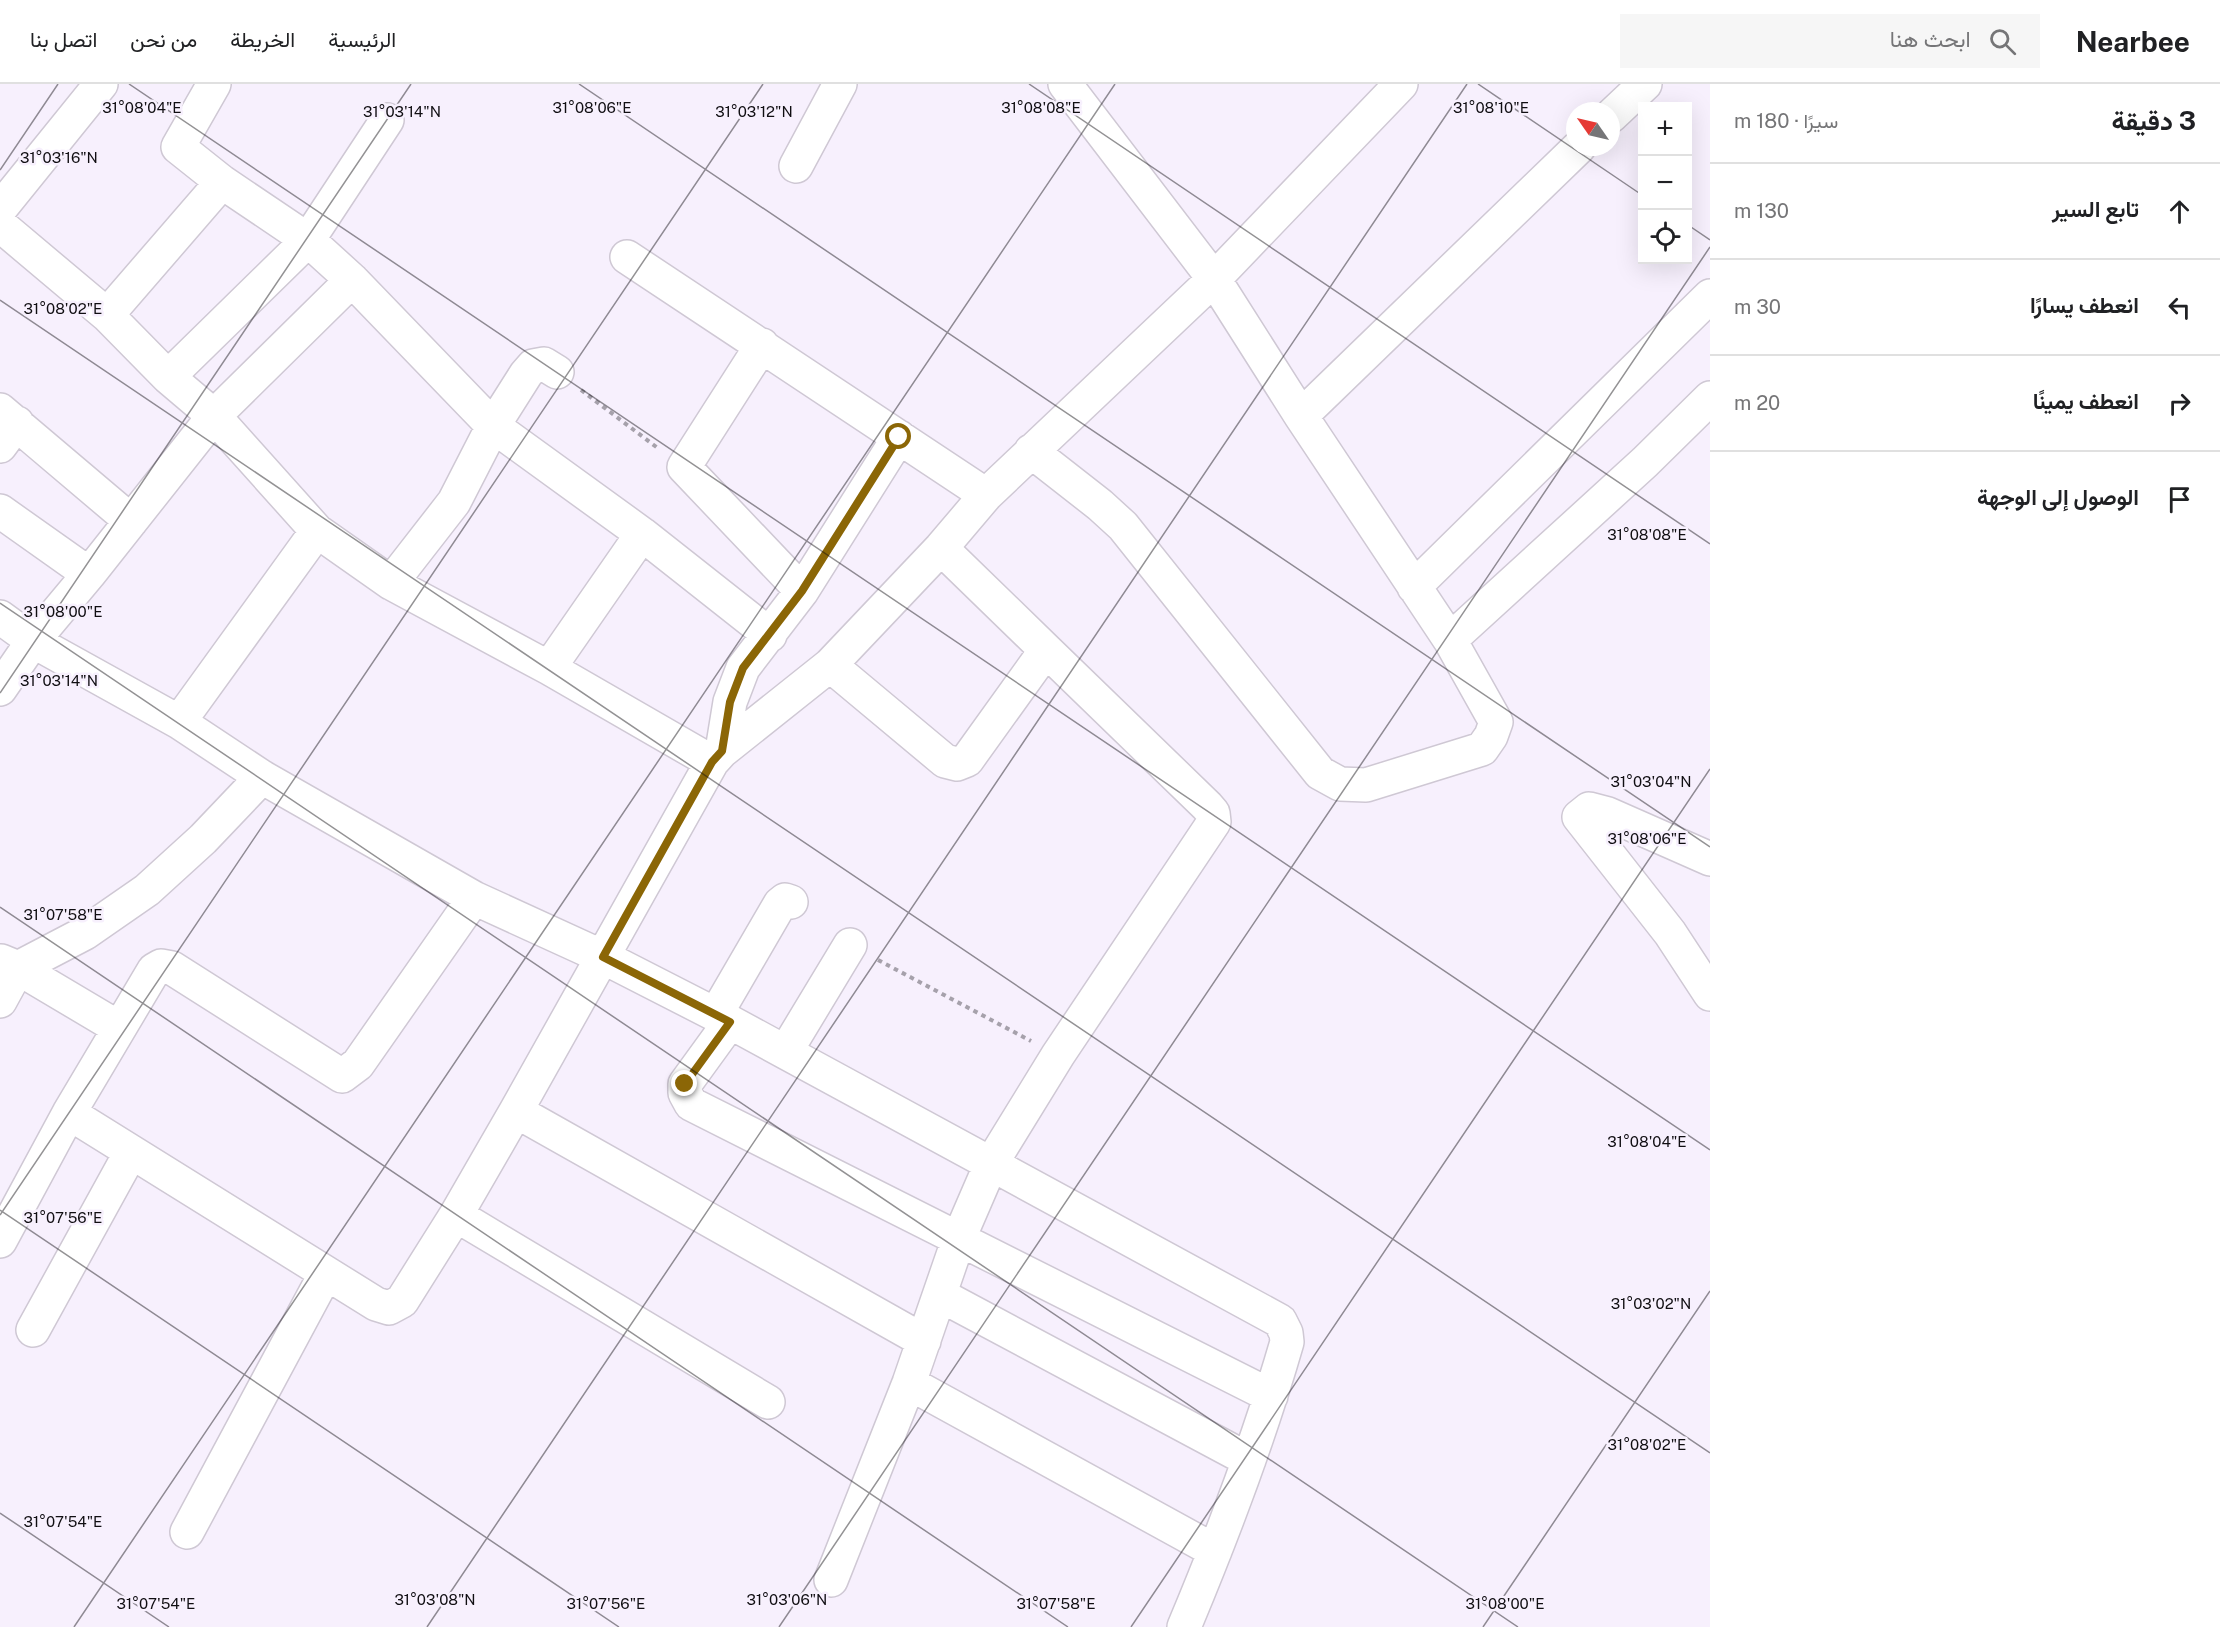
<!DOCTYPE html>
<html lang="ar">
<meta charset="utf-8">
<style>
body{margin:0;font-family:"Public Sans",Vazirmatn,sans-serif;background:#f6f6f6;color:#202124;direction:rtl}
.controls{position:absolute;right:18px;top:18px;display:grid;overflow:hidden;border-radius:0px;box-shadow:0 6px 24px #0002}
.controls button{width:54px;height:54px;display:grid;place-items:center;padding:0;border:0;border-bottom:2px solid #e0e0e0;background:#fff;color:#202124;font:30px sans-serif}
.compass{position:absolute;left:1566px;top:18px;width:54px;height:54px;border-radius:50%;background:#fff;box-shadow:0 6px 24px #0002;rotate:304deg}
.stop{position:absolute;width:18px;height:18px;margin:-14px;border:4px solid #8b6606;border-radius:50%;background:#fff}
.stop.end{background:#8b6606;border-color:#fff;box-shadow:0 2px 6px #0008}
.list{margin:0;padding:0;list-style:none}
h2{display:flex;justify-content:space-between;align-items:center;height:78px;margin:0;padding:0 24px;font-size:26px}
h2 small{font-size:20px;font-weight:400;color:#757577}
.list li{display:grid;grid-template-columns:39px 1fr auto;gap:18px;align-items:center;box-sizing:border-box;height:96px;padding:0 24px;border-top:2px solid #e0e0e0}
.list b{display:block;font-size:22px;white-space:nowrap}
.list em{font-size:20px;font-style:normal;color:#757577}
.icon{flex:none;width:33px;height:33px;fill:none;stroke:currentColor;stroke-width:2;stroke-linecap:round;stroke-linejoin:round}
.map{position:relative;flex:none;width:1710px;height:1543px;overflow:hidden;direction:ltr}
header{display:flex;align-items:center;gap:36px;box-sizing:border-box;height:84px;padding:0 30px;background:#fff;border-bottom:2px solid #e0e0e0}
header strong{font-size:28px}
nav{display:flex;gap:33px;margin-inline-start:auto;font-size:21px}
.search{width:420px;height:54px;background:#f6f6f6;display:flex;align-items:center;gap:15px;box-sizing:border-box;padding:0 21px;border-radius:0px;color:#757577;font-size:22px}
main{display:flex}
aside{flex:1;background:#fff}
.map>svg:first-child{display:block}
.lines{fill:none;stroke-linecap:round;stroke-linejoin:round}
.minor-casing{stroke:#cfc8d4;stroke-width:36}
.path{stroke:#a6a1ab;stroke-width:4;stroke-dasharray:4.5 4.5;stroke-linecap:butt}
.minor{stroke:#fff;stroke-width:33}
.route{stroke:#8b6606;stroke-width:8}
.ticks{fill:none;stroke:#100e12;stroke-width:1.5;stroke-opacity:0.45}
.ticks-label{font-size:15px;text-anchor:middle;fill:#100e12;stroke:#f7f0fd;stroke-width:5;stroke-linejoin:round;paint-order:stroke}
</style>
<header>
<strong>Nearbee</strong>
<div class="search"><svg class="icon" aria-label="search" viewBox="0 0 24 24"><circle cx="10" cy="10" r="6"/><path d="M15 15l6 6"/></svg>ابحث هنا</div>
<nav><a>الرئيسية</a><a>الخريطة</a><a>من نحن</a><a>اتصل بنا</a></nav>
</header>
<main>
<aside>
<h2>3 دقيقة<small>سيرًا · 180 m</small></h2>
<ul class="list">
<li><svg class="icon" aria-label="ahead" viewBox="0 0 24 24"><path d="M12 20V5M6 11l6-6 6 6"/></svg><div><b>تابع السير</b></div><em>130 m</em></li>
<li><svg class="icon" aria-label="left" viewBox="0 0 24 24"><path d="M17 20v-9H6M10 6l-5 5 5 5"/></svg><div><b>انعطف يسارًا</b></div><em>30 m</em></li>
<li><svg class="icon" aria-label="right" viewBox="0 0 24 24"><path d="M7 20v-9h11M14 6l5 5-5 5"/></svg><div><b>انعطف يمينًا</b></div><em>20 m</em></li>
<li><svg class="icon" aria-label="arrive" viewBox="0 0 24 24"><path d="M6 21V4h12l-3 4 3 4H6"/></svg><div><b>الوصول إلى الوجهة</b></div></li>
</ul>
</aside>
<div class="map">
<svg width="1710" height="1543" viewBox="0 0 1710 1543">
<rect width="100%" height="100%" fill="#f7f0fd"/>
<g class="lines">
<defs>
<path id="minor" d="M214 0 178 63 222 98 308 156 352 196 493 342 526 290 533 282 544 280 557 288
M1611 32 1645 0
M796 82 840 0
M0 125 101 0
M0 141 107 231 168 293 214 332 317 447 391 499 549 584 712 678
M627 173 986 411
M107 231 222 98
M762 261 684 383 802 507
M168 293 308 156 387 36
M0 326 131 437
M1301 332 1579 63
M0 362 17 339
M1031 367 1100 421 1123 442 1320 689 1340 700 1366 701 1482 665 1491 652 1496 638 1450 556 1301 332 1214 195 1065 0
M0 427 89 490
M391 499 454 418 493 342 642 450 770 551
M1414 503 1710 212
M0 533 33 557 179 638 262 693 474 814 603 873 730 938 1280 1237 1286 1249 1287 1258C1259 1355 1223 1450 1184 1543
M1450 556 1645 378 1710 314
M830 581 945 677 957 680 967 676 1046 566 941 464
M549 584 642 450
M0 605 33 557 89 490 214 332 352 196
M179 638 317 447
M722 667 730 618 743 584 802 507 899 353
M1710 775 1608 730 1589 725 1579 733 1670 849 1710 910
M1 877 18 884 119 944
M0 917 18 884 85 849 147 806 203 755 262 693
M716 930 780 820 785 816 791 818
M730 938 685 1000V1009L691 1020 1271 1312
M786 967 850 861
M516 1027 924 1257
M69 1029 376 1220 389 1224 402 1217 456 1131 516 1027 712 678 722 667 830 581 941 464 986 411 1214 195 1401 0
M456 1131 768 1318
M0 1157 69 1029 154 886 161 882 172 884 342 992 358 980 474 814
M940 1211 1249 1376
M33 1246 131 1068
M909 1299 1215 1467
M187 1448 326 1189
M831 1496 909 1299 959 1154 991 1080 1058 971 1214 738 1213 729 1207 722 1046 566"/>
</defs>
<!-- minor casing -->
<use href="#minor" class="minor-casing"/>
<!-- path -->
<path class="path" d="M581 306 659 365
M878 876 1031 957"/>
<!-- minor -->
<use href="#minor" class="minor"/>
</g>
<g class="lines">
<!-- route -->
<path class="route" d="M685 1000 730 938 603 873 712 678 722 667 730 618 743 584 802 507 899 353"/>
</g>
<!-- ticks -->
<path class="ticks" d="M129 0 1710 1066M579 0 1710 763M1029 0 1710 460M1478 0 1642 111M0 86 58 0M1688 141 1710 156M0 216 1710 1369M0 519 1518 1543M0 609 411 0M0 823 1068 1543M0 1126 619 1543M0 1131 763 0M0 1429 169 1543M74 1543 1115 0M427 1543 1467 0M779 1543 1710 163M1131 1543 1710 685M1483 1543 1710 1207"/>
<g class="ticks-label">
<text x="142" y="29">31°08'04"E</text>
<text x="592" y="29">31°08'06"E</text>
<text x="1041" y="29">31°08'08"E</text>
<text x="1491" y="29">31°08'10"E</text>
<text x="402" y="33">31°03'14"N</text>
<text x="754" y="33">31°03'12"N</text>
<text x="59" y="79">31°03'16"N</text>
<text x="63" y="230">31°08'02"E</text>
<text x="1647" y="456">31°08'08"E</text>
<text x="63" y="533">31°08'00"E</text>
<text x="59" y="602">31°03'14"N</text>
<text x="1651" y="703">31°03'04"N</text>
<text x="1647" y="760">31°08'06"E</text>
<text x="63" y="836">31°07'58"E</text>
<text x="1647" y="1063">31°08'04"E</text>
<text x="63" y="1139">31°07'56"E</text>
<text x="1651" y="1225">31°03'02"N</text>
<text x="1647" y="1366">31°08'02"E</text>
<text x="63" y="1443">31°07'54"E</text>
<text x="435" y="1521">31°03'08"N</text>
<text x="787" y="1521">31°03'06"N</text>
<text x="156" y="1525">31°07'54"E</text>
<text x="606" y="1525">31°07'56"E</text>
<text x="1056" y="1525">31°07'58"E</text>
<text x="1505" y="1525">31°08'00"E</text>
</g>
</svg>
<div class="controls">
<button>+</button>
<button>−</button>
<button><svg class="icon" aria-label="locate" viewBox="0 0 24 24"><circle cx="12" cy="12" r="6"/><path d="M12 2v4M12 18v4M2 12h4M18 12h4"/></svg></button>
</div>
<svg class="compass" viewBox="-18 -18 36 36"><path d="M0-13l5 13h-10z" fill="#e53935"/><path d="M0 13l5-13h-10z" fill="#757577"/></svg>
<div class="stop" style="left:899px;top:353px"></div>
<div class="stop end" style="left:685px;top:1000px"></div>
</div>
</main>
